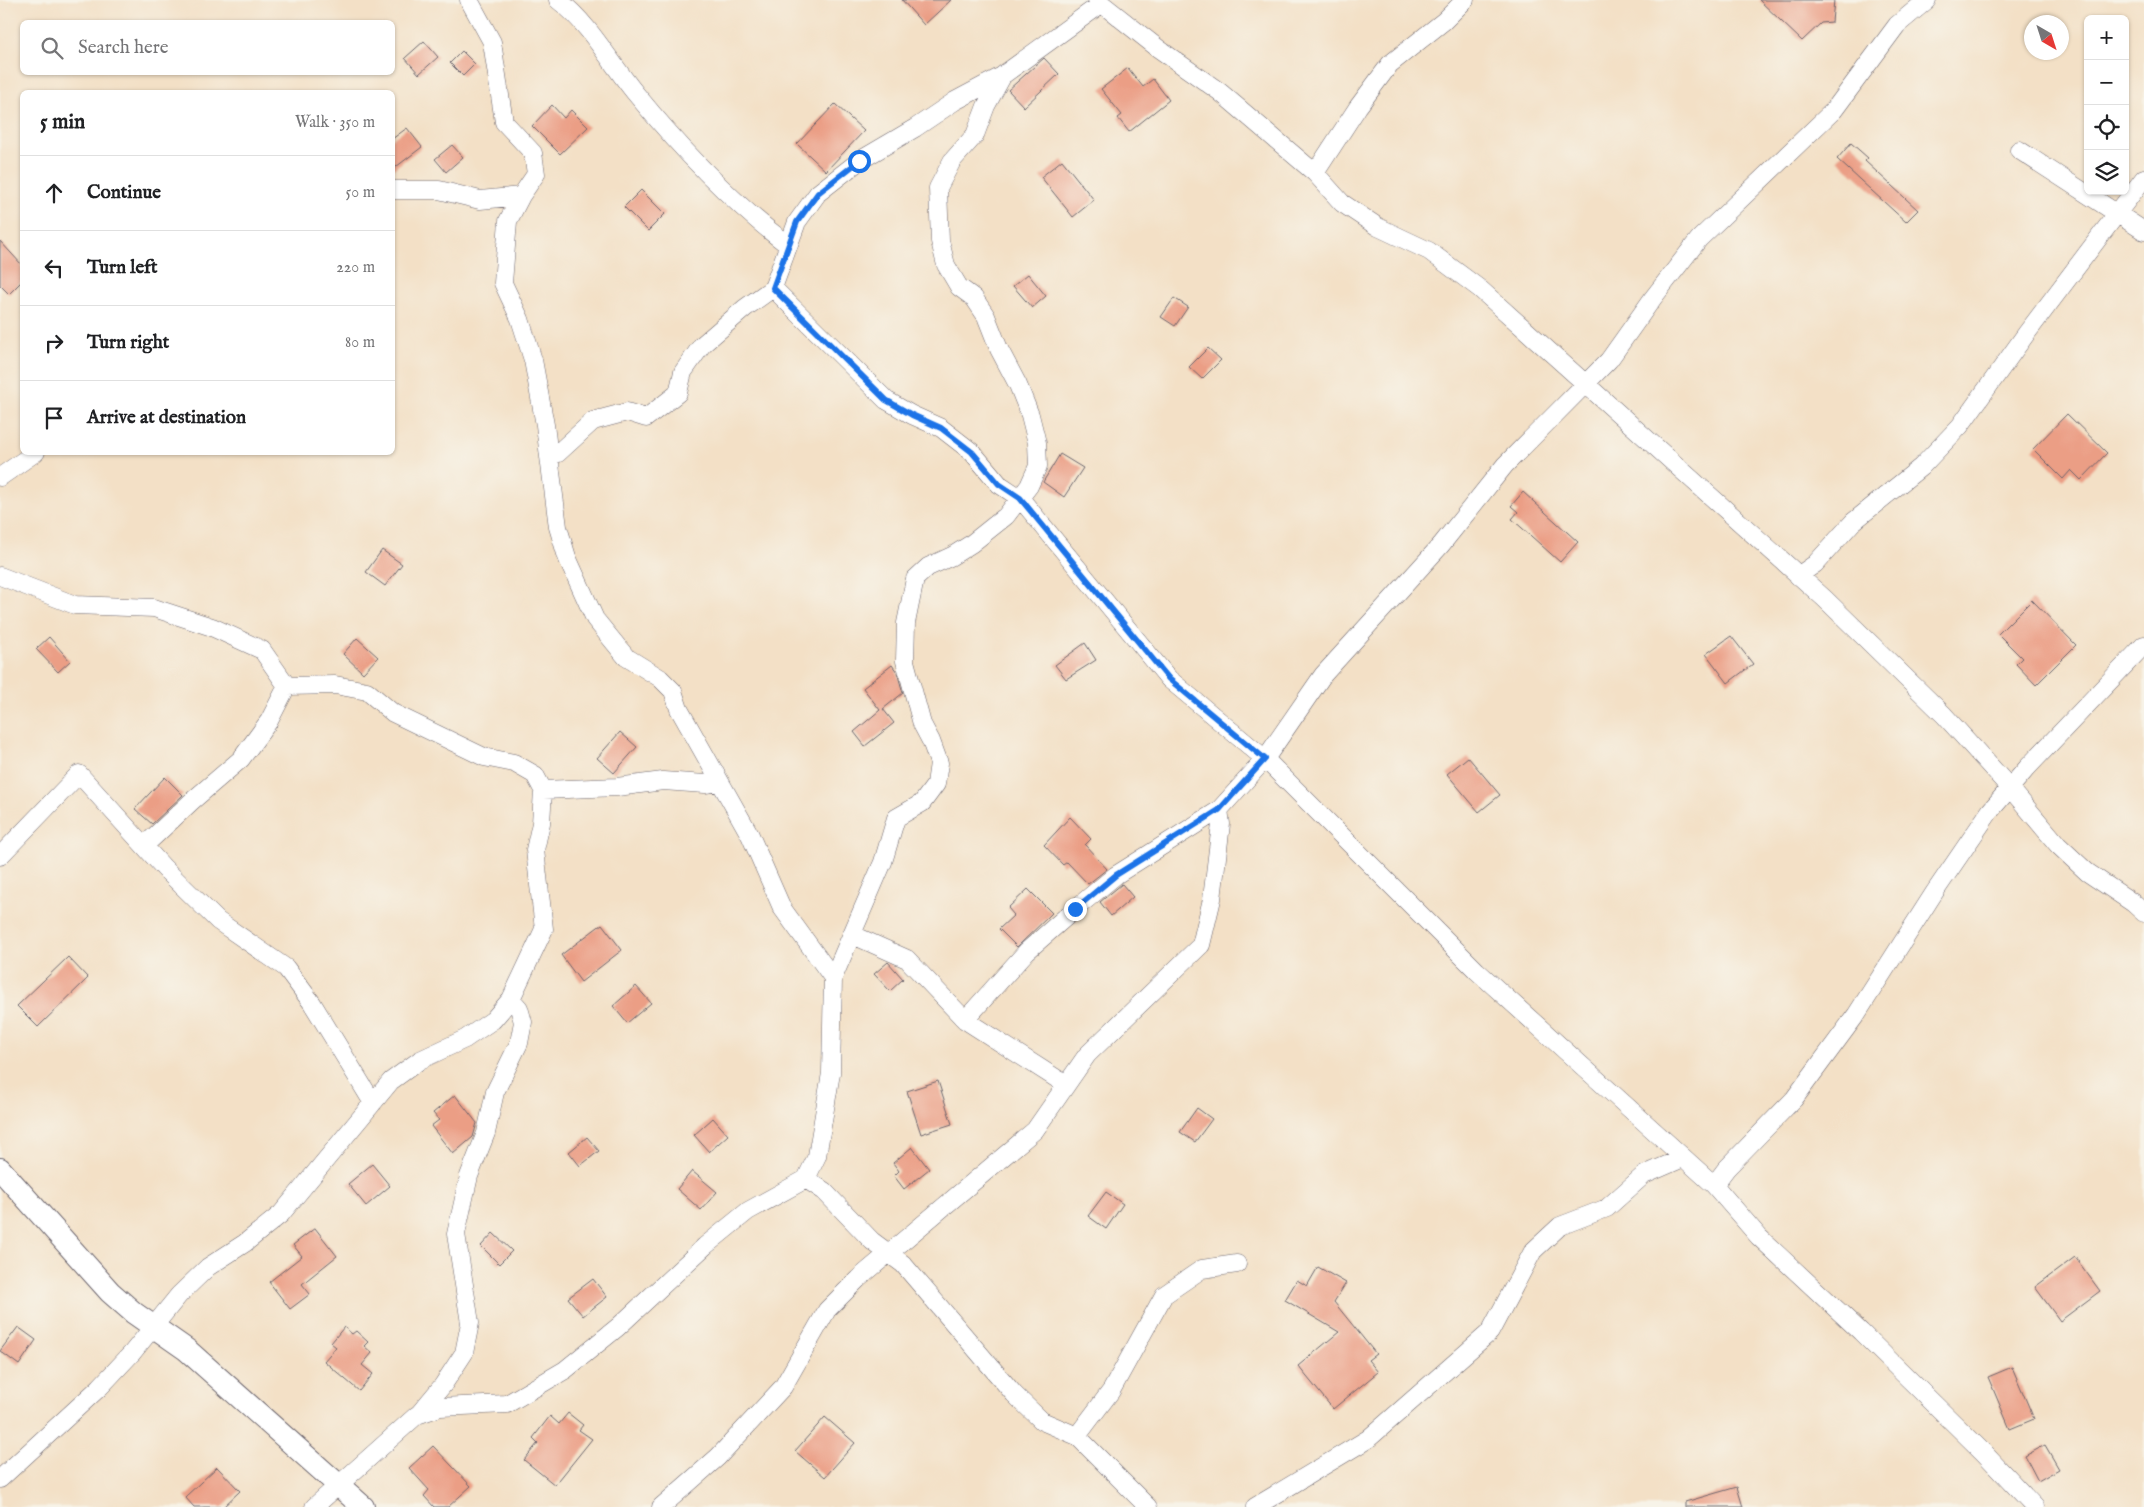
<!DOCTYPE html>
<meta charset="utf-8">
<style>
body{margin:0;font-family:"IM FELL English",serif;background:#f6f6f6;color:#202124}
.controls{position:absolute;right:15px;top:15px;display:grid;overflow:hidden;border-radius:8px;box-shadow:0 1px 4px #0004}
.controls button{width:45px;height:45px;display:grid;place-items:center;padding:0;border:0;border-bottom:1px solid #e0e0e0;background:#fff;color:#202124;font:25px sans-serif}
.compass{position:absolute;left:2024px;top:15px;width:45px;height:45px;border-radius:50%;background:#fff;box-shadow:0 1px 4px #0004;rotate:141deg}
.stop{position:absolute;width:15px;height:15px;margin:-11px;border:4px solid #1a73e8;border-radius:50%;background:#fff}
.stop.end{background:#1a73e8;border-color:#fff;box-shadow:0 1px 5px #0008}
.list{margin:0;padding:0;list-style:none}
h2{display:flex;justify-content:space-between;align-items:center;height:65px;margin:0;padding:0 20px;font-size:21px}
h2 small{font-size:16px;font-weight:400;color:#757577}
.list li{display:grid;grid-template-columns:32px 1fr auto;gap:15px;align-items:center;box-sizing:border-box;height:75px;padding:0 20px;border-top:1px solid #e0e0e0}
.list b{display:block;font-size:19px;white-space:nowrap}
.list em{font-size:16px;font-style:normal;color:#757577}
.icon{flex:none;width:28px;height:28px;fill:none;stroke:currentColor;stroke-width:2;stroke-linecap:round;stroke-linejoin:round}
.map{position:relative;flex:none;width:2144px;height:1507px;overflow:hidden}
.search{position:absolute;background:#fff;box-shadow:0 1px 4px #0004;left:20px;top:20px;width:375px;height:55px;display:flex;align-items:center;gap:12px;box-sizing:border-box;padding:0 18px;border-radius:8px;color:#757577;font-size:19px}
.panel{position:absolute;background:#fff;box-shadow:0 1px 4px #0004;left:20px;top:90px;width:375px;height:365px;border-radius:8px}
.map>svg:first-child{display:block}
.building{fill:#eb9e85}
.lines{fill:none;stroke-linecap:round;stroke-linejoin:round}
.minor-casing{stroke:#6b646c;stroke-width:19}
.tertiary-casing{stroke:#6b646c;stroke-width:24}
.minor{stroke:#fff;stroke-width:18}
.tertiary{stroke:#fff;stroke-width:22}
.route{stroke:#1a73e8;stroke-width:6}
</style>
<div class="map">
<svg width="2144" height="1507" viewBox="0 0 2144 1507">
<rect width="100%" height="100%" fill="#f7f3e8"/>
<filter id="ink" filterUnits="userSpaceOnUse"><feTurbulence type="fractalNoise" baseFrequency=".02" numOctaves="2"/><feDisplacementMap in="SourceGraphic" scale="10" xChannelSelector="R" yChannelSelector="G"/><feConvolveMatrix kernelMatrix="1 2 1 2 8 2 1 2 1" color-interpolation-filters="sRGB"/></filter>
<filter id="wash" filterUnits="userSpaceOnUse"><feTurbulence type="fractalNoise" baseFrequency=".0096" numOctaves="4" result="noise"/><feDisplacementMap in="SourceGraphic" scale="20" xChannelSelector="R" yChannelSelector="G"/><feGaussianBlur stdDeviation="1.12" result="paint"/><feColorMatrix in="noise" values="0 0 0 0 0 0 0 0 0 0 0 0 0 0 0 0 0 1.4 0 .05"/><feComposite in="paint" operator="in"/></filter>
<g filter="url(#wash)">
<rect width="100%" height="100%" fill="#f3e0c6"/>
<g id="blocks">
<!-- building -->
<path class="building" d="M902 0H951L924 25Z
M1759 0H1834L1832 22 1821 23 1802 41Z
M424 41 438 57 419 74 405 58Z
M462 51 475 64 463 76 450 63Z
M1044 58 1059 74 1024 107 1008 90Z
M1128 68 1143 87 1153 79 1169 100 1129 132 1118 118 1122 115 1101 89Z
M835 104 864 131 826 171 797 144Z
M552 105 564 118 571 110 588 127 560 154 532 126Z
M407 128 422 147 392 170V139Z
M1851 143 1868 158 1865 161 1918 210 1906 222 1837 159Z
M452 145 463 157 446 172 435 159Z
M1062 160 1094 200 1073 217 1041 177Z
M641 190 665 214 648 231 624 207Z
M0 241 22 265V281L9 294 0 285Z
M1028 274 1046 296 1032 308 1013 286Z
M1174 298 1188 307 1175 326 1161 317Z
M1208 348 1221 360 1202 379 1189 367Z
M2067 414 2107 453 2081 480 2071 470 2063 479 2033 449Z
M1060 454 1083 468 1064 497 1043 482Z
M1523 492 1578 542 1560 562 1512 519 1518 512 1511 506Z
M382 550 402 564 385 586 366 572Z
M2032 600 2076 645 2036 685 2016 664 2022 658 1998 634Z
M1731 636 1753 664 1728 683 1706 654Z
M49 637 70 661 58 672 36 649Z
M357 638 378 657 363 673 343 654Z
M1085 643 1096 660 1066 679 1055 665Z
M892 665 897 672 903 693 883 709 894 723 865 746 854 732 880 710 863 688Z
M620 732 637 747 614 773 597 758Z
M1468 757 1500 795 1479 812 1447 774Z
M165 777 183 795 152 824 135 809Z
M1070 817 1091 839 1085 845 1107 869 1088 884 1067 862 1063 865 1044 845Z
M1122 884 1133 897 1111 916 1100 902Z
M1028 889 1052 913 1017 947 999 929 1014 915 1008 908Z
M602 924 622 950 581 982 561 955Z
M68 957 88 978 38 1027 17 1006Z
M888 962 903 979 890 991 874 974Z
M636 986 651 1003 627 1023 613 1006Z
M938 1081 952 1124 921 1134 907 1091Z
M455 1095 477 1123 473 1137 453 1154 431 1126 439 1120 433 1113Z
M1197 1108 1212 1119 1195 1142 1180 1132Z
M713 1118 728 1135 709 1152 694 1135Z
M587 1137 599 1151 580 1166 569 1152Z
M912 1147 929 1169 904 1189 894 1176 899 1171 893 1163Z
M372 1164 390 1186 366 1206 348 1184Z
M692 1171 717 1192 701 1210 677 1189Z
M1106 1192 1123 1204 1106 1229 1088 1216Z
M315 1228 337 1256 302 1284 310 1294 290 1309 269 1282 302 1256 293 1245Z
M493 1233 512 1251 499 1264 481 1246Z
M2075 1257 2100 1291 2060 1321 2035 1287Z
M1318 1267 1346 1283 1334 1302 1376 1354 1368 1360 1378 1372 1333 1409 1298 1366 1339 1332 1285 1300 1297 1280 1307 1286Z
M593 1279 607 1297 583 1316 568 1298Z
M18 1327 36 1340 19 1365 0 1351Z
M344 1327 352 1334 356 1331 368 1342 364 1346 372 1353 362 1365 373 1374 359 1391 324 1361 336 1347 331 1343Z
M2012 1367 2034 1419 2010 1429 1988 1377Z
M568 1413 583 1425 579 1430 592 1439 555 1485 524 1460 538 1443 533 1438 550 1416 559 1424Z
M825 1417 855 1443 825 1477 795 1451Z
M2045 1445 2059 1469 2038 1481 2025 1456Z
M433 1446 471 1486 448 1507H434L424 1496 429 1490 409 1468Z
M217 1467 240 1491 223 1507H194L185 1497Z
M1737 1487 1743 1507H1685V1502Z"/>
</g>
</g>
<g filter="url(#ink)">
<use href="#blocks" fill-opacity="0" stroke="#6b646c" stroke-width="1"/>
<g class="lines">
<defs>
<path id="minor" d="M469 0 492 42 504 122 533 153 536 174 521 196 508 221 503 283 520 319 533 360 545 425 558 527 567 557 595 619 626 657 660 678 673 691 679 709 750 835 782 908 833 978
M558 0C590 24 611 64 636 94 681 149 731 202 788 245
M1097 0 1159 49 1220 92 1315 173 1342 203 1378 227 1429 251 1480 289 1825 599 1944 715 2010 788 2058 845 2087 872 2133 903 2144 913
M1927 0 1897 25 1834 110 1699 239 1653 298 1609 360 1505 465 1441 545 1323 675 1265 759 1477 971 1714 1185 1759 1237 1861 1332 1984 1453 2035 1507
M2019 150 2144 231
M1315 173 1358 107 1390 64 1444 21 1465 0
M392 190H439L480 200 521 196
M773 288 886 400 912 415 941 428 972 452 999 484 1020 498 1169 679 1265 759 1219 810 1116 875 1075 909 1027 951 965 1020
M549 457 558 453 593 421 627 412 646 418 678 393 683 372 702 345 745 308 773 288 797 222 818 193 859 161 915 128 955 101 1002 76
M0 477 36 452
M0 576 75 605 154 608 212 627 262 650 287 686
M1798 576 1815 564 1853 522 1921 467 1960 426 2026 334 2144 178
M543 790 617 787 663 781 705 784 720 782
M144 846 192 801 241 759 269 721 287 686
M0 856 79 774 164 868 218 921 286 968 312 1003 373 1103
M853 935 907 959 965 1020 1065 1084
M806 1179 824 1191 872 1241 903 1264 1014 1394 1042 1421 1077 1436 1148 1507
M1714 1185 1726 1169 1794 1099 1856 1015 1934 893 1990 811 2027 768 2144 645
M418 1415 443 1385 464 1353 470 1323 456 1234 469 1176 486 1133 495 1092 519 1043 523 1022 519 1008 511 999
M1077 1436 1111 1391 1164 1295 1202 1269 1237 1264
M0 1479 100 1387 132 1353 179 1295 208 1267 245 1243 281 1214 391 1081 420 1060 465 1039 493 1020 511 999 544 929 535 850 541 823 543 790 535 775 514 763 484 757 393 713 367 691 335 685 287 686
M314 1507 417 1415 440 1407 507 1404 565 1370 618 1327 705 1246 748 1211 806 1179 817 1156 831 1073 833 978 883 862 896 818 922 803 936 784 939 763 931 741 922 724 905 661 906 623 915 579 928 567 952 556 971 544 1006 516 1029 486 1038 466 1037 443 1030 415 1018 385 999 349 986 316 974 298 959 287 946 265 940 241 938 188 952 161 975 135 986 106 1003 75 1101 4
M661 1507 718 1457 783 1387 827 1310 858 1279 1035 1130 1087 1055 1201 945 1212 899 1221 824 1219 810
M1255 1507 1368 1439 1490 1332 1533 1251 1560 1226 1607 1208 1644 1175 1683 1158"/>
<path id="tertiary" d="M0 1169 110 1292 134 1313 187 1350 363 1507"/>
</defs>
<!-- minor casing -->
<use href="#minor" class="minor-casing"/>
<!-- tertiary casing -->
<use href="#tertiary" class="tertiary-casing"/>
<!-- minor -->
<use href="#minor" class="minor"/>
<!-- tertiary -->
<use href="#tertiary" class="tertiary"/>
</g>
</g>
<g class="lines" filter="url(#ink)">
<!-- route -->
<path class="route" d="M859 161 818 193 797 222 773 288 886 400 912 415 941 428 972 452 999 484 1020 498 1169 679 1265 759 1219 810 1116 875 1075 909"/>
</g>
</svg>
<div class="controls">
<button>+</button>
<button>−</button>
<button><svg class="icon" aria-label="locate" viewBox="0 0 24 24"><circle cx="12" cy="12" r="6"/><path d="M12 2v4M12 18v4M2 12h4M18 12h4"/></svg></button>
<button><svg class="icon" aria-label="layers" viewBox="0 0 24 24"><path d="M12 4l9 5-9 5-9-5zM3 14l9 5 9-5"/></svg></button>
</div>
<svg class="compass" viewBox="-18 -18 36 36"><path d="M0-13l5 13h-10z" fill="#e53935"/><path d="M0 13l5-13h-10z" fill="#757577"/></svg>
<div class="stop" style="left:859px;top:161px"></div>
<div class="stop end" style="left:1075px;top:909px"></div>
<div class="search"><svg class="icon" aria-label="search" viewBox="0 0 24 24"><circle cx="10" cy="10" r="6"/><path d="M15 15l6 6"/></svg>Search here</div>
<section class="panel">
<h2>5 min<small>Walk · 350 m</small></h2>
<ul class="list">
<li><svg class="icon" aria-label="ahead" viewBox="0 0 24 24"><path d="M12 20V5M6 11l6-6 6 6"/></svg><div><b>Continue</b></div><em>50 m</em></li>
<li><svg class="icon" aria-label="left" viewBox="0 0 24 24"><path d="M17 20v-9H6M10 6l-5 5 5 5"/></svg><div><b>Turn left</b></div><em>220 m</em></li>
<li><svg class="icon" aria-label="right" viewBox="0 0 24 24"><path d="M7 20v-9h11M14 6l5 5-5 5"/></svg><div><b>Turn right</b></div><em>80 m</em></li>
<li><svg class="icon" aria-label="arrive" viewBox="0 0 24 24"><path d="M6 21V4h12l-3 4 3 4H6"/></svg><div><b>Arrive at destination</b></div></li>
</ul>
</section>
</div>
